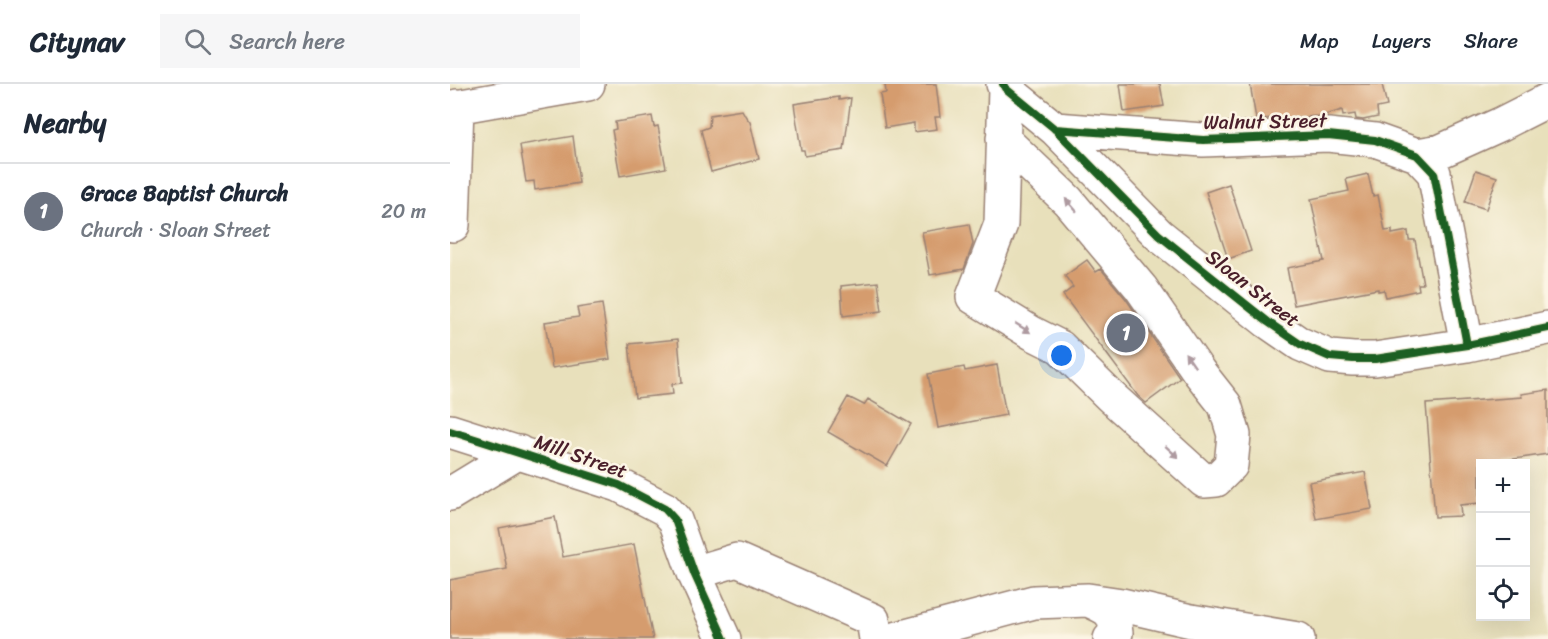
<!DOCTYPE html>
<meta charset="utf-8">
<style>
body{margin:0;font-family:Sriracha,sans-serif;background:#f6f6f7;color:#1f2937}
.controls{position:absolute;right:18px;bottom:18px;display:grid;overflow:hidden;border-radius:0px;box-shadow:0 6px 24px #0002}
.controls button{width:54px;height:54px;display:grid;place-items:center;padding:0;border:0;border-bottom:2px solid #e0e1e3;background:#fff;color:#1f2937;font:30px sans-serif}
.you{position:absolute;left:612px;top:272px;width:21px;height:21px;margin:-15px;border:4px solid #fff;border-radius:50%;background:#1a73e8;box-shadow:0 0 0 9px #1a73e833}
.badge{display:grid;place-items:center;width:39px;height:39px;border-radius:50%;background:#b5179e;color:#fff;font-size:20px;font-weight:700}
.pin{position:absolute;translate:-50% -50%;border:3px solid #fff;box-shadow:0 2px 6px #0006}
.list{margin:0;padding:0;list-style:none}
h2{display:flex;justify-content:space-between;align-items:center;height:78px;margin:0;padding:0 24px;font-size:26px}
h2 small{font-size:20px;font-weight:400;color:#747a83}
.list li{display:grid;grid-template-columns:39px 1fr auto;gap:18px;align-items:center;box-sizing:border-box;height:96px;padding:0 24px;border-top:2px solid #e0e1e3}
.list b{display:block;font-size:22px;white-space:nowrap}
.list p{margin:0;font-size:20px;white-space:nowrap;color:#747a83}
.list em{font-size:20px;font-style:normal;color:#747a83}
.icon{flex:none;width:33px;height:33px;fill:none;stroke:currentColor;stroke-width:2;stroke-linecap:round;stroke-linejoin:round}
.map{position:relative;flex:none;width:1098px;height:555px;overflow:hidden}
header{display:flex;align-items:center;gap:36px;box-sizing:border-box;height:84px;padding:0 30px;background:#fff;border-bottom:2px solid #e0e1e3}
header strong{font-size:28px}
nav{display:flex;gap:33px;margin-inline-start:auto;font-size:21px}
.search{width:420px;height:54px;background:#f6f6f7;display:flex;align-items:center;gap:15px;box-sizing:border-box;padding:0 21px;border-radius:0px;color:#747a83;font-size:22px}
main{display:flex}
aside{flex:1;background:#fff}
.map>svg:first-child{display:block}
.building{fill:#d59c6e}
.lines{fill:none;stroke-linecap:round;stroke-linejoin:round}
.minor-casing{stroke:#998073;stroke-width:36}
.minor{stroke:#fff;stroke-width:33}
.cycleway-casing{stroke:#fcf5e5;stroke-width:11}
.cycleway{stroke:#1b5e20;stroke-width:8}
.oneway{fill:#ae9aa0}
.labels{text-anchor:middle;stroke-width:5;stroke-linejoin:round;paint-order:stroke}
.street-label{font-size:20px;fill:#4a1f2b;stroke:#fcf5e5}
</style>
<header>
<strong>Citynav</strong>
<div class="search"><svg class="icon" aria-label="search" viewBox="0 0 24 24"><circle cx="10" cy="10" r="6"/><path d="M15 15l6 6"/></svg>Search here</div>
<nav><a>Map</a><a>Layers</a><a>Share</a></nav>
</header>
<main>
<aside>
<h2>Nearby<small></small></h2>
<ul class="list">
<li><span class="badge" style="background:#6b7280">1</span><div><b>Grace Baptist Church</b><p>Church · Sloan Street</p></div><em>20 m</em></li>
</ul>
</aside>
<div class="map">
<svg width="1098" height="555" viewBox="0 0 1098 555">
<rect width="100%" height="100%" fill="#fcf5e5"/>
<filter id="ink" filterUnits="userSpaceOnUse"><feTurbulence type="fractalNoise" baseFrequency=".0167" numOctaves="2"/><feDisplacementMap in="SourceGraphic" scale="12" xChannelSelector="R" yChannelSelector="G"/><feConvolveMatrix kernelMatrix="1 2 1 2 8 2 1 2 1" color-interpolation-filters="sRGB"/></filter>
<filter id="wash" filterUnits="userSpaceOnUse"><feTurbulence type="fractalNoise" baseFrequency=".008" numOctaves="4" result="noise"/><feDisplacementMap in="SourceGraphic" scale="24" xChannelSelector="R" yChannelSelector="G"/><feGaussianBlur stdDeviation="1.35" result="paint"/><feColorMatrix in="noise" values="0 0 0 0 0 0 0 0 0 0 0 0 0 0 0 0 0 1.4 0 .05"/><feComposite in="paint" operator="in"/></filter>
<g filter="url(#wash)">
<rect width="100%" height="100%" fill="#e8e0bb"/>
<g id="blocks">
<!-- building -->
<path class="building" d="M435 0H486L490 33H485L487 45 464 48V39L435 44 430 10 436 9Z
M670 0H710L714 22 674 28Z
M800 0H932L937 22 927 24 928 33 913 36 906 35 905 30 893 32 892 26 872 32 806 35Z
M389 13V16L401 14 394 66 355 72 354 66H351L344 20Z
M292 26 296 33 300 38 309 75 261 88 251 46 259 43 260 31Z
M202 32 204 43 208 42 216 84 170 92 162 46 166 45 165 38Z
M123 52 129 99 85 106 84 97 76 98 70 61Z
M1026 86 1047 93 1036 125 1015 118Z
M918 90 923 112 928 111 935 147 942 146V150L958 147 959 156H965L973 200H968L969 206 936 213 934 206 928 207V205L844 221 837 184 874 177 861 115 899 107 896 95Z
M779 100 801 167 778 175 756 108Z
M519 140 523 160 514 185 480 191 472 148Z
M637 176 646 188 651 185 676 215 730 294 696 319 688 312 613 211 623 203 615 192Z
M428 198 432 227 393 232 391 202Z
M152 220 160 275 102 284 95 238 129 233 127 224Z
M228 255 232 299 222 300 223 310 185 314 179 260Z
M547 281 556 331 488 344 478 290 514 283 515 287Z
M1098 306V370L1030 380V419L1010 421 1011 432 985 433 976 320 1072 313 1071 310Z
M398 313 414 321 418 315 461 340 437 382 378 348Z
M915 388 922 425 866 435 859 398Z
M105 433 113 473 184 460 203 555H0V496L57 485 49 444Z"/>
</g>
</g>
<g filter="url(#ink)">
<use href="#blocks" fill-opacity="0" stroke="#998073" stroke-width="1.5"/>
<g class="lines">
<defs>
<path id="minor" d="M553 0 555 4 605 45 709 151 818 238 850 260 880 273 903 275H925L1017 261 1098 244
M0 24 138 0
M605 45 753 56 878 51 925 56 967 71 984 89 1017 261
M553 55 618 117 691 204 749 288 775 321 784 351 781 381 766 396 754 397 660 312 610 263 582 249 523 213 551 140 555 4
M967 71 991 67 1051 40 1098 16
M3 141 7 22
M0 347 169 401 215 425 225 436 244 489 274 555
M0 410 69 368
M244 489 287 476 423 536 426 555
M638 516C658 525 664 526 666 549L660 555
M445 555 584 518 638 516 672 521 741 537 848 555"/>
</defs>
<!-- minor casing -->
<use href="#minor" class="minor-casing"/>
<!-- minor -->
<use href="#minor" class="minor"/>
<defs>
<path id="cycleway" d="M553 0 555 4 605 45 709 151 818 238 850 260 880 273 903 275H925L1017 261 1098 244
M605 45 753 56 878 51 925 56 967 71 984 89 1017 261
M0 347 169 401 215 425 225 436 244 489 274 555"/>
</defs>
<!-- cycleway casing -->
<use href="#cycleway" class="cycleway-casing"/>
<!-- cycleway -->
<use href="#cycleway" class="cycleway"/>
</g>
<!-- one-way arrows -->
<defs><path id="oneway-solid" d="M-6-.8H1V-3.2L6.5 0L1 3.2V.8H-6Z" transform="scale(1.5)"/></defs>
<g class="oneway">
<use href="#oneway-solid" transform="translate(621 121) rotate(-131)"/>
<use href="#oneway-solid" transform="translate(573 244) rotate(32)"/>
<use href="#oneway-solid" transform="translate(740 276) rotate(-125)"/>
<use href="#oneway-solid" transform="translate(722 368) rotate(42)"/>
</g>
</g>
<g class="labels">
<!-- street labels -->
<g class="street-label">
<text transform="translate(815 37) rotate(-1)" y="7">Walnut Street</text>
<text transform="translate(803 204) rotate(38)" y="7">Sloan Street</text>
<text transform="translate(131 372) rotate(19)" y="7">Mill Street</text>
</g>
</g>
</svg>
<div class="controls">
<button>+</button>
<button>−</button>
<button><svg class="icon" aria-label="locate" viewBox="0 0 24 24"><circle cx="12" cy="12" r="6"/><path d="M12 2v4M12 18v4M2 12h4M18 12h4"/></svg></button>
</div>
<div class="you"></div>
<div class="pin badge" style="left:676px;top:249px;background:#6b7280">1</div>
</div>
</main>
